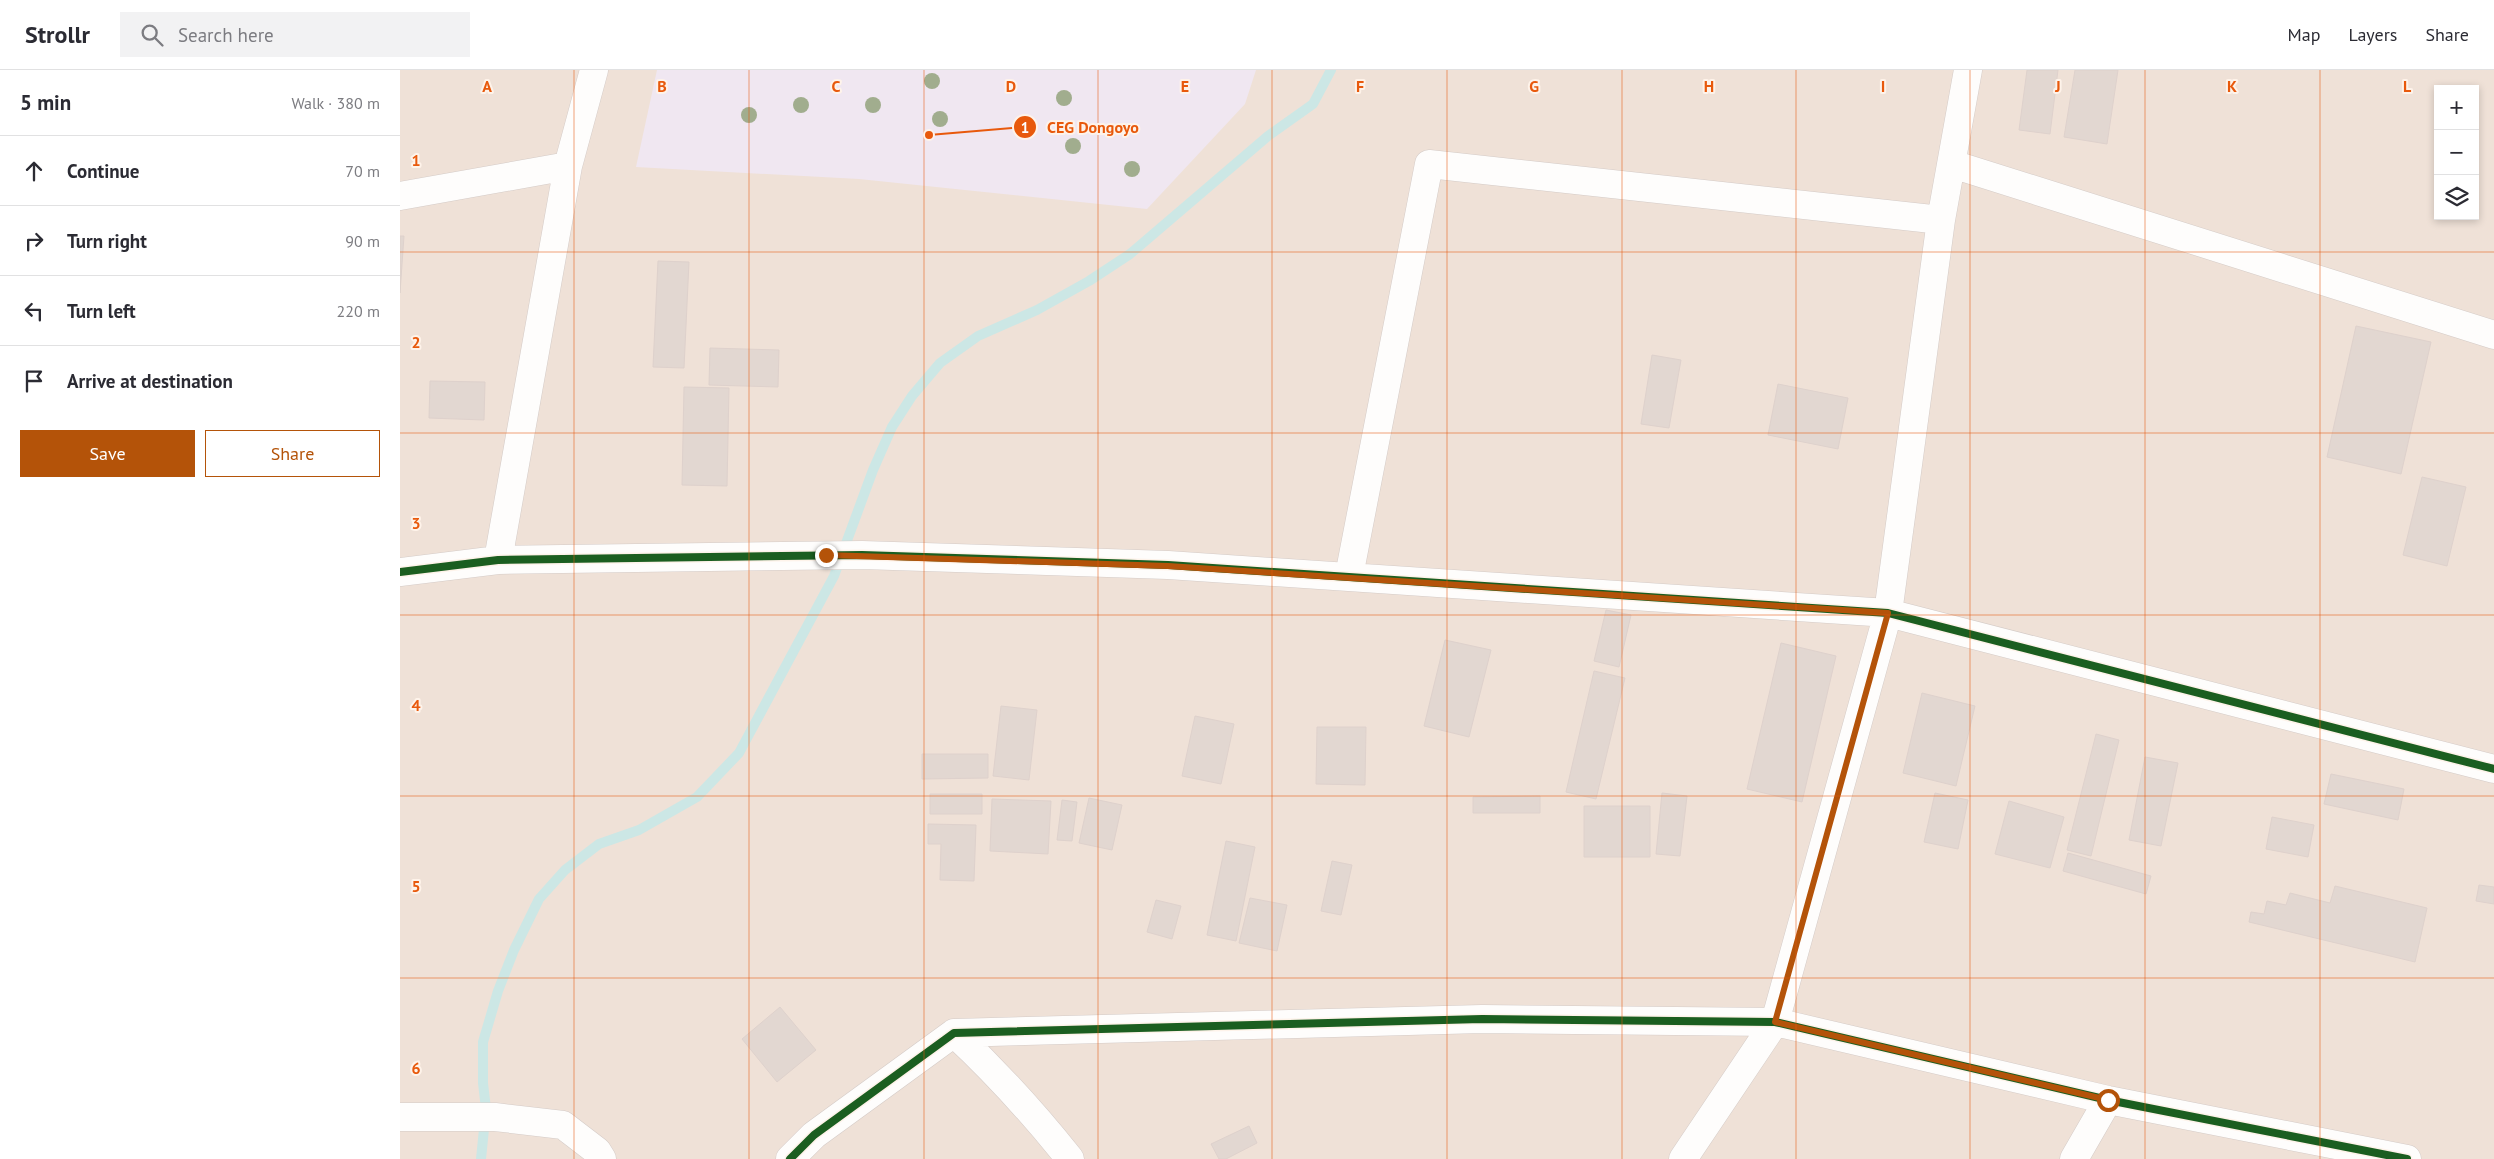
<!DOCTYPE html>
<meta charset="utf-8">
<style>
body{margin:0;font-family:"PT Sans",sans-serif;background:#f2f2f3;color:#2b2b33}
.controls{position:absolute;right:15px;top:15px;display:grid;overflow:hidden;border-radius:0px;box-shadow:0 2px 8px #0003}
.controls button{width:45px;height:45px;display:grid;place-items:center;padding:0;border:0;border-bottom:1px solid #e1e1e2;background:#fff;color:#2b2b33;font:25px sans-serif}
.stop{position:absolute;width:15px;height:15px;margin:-11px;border:4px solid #b45309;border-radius:50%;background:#fff}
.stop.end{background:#b45309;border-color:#fff;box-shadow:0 1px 5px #0008}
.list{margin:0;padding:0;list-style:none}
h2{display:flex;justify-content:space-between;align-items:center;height:65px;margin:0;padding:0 20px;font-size:21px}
h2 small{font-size:16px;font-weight:400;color:#7c7c81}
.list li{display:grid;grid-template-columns:32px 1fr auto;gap:15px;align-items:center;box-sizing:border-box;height:70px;padding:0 20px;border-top:1px solid #e1e1e2}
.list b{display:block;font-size:19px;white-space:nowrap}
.list em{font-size:16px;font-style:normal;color:#7c7c81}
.actions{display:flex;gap:10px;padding:15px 20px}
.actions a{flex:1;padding:11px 0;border:1px solid #b45309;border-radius:0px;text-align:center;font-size:18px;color:#b45309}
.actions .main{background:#b45309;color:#fff}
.icon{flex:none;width:28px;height:28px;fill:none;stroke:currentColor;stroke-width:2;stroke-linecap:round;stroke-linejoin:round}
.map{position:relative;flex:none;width:2094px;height:1089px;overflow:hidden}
header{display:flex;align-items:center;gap:30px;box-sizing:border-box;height:70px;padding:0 25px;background:#fff;border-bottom:1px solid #e1e1e2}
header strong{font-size:24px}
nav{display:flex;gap:28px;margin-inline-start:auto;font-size:18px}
.search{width:350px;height:45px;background:#f2f2f3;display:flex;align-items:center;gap:12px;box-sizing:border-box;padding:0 18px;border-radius:0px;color:#7c7c81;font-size:19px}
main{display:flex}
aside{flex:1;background:#fff}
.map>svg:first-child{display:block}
.residential{fill:#efe1d7;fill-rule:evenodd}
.education{fill:#f0e7f1}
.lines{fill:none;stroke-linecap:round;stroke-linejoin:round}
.stream{stroke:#cce7e5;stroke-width:10}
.building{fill:#e2d7d1;stroke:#ded1cc}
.minor-casing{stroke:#d4cbc7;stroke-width:29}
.minor{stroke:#fefdfc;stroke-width:28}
.cycleway-casing{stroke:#fef3ea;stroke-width:11}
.cycleway{stroke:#1b5e20;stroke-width:8}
.tree{fill:#a1ad8e}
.route{stroke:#b45309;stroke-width:6}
.grid{fill:none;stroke:#e8590c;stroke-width:1;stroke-opacity:0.55}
.grid-label{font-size:16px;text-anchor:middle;font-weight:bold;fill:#e8590c;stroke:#fef3ea;stroke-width:4;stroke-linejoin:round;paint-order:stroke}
.leader{fill:none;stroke:#e8590c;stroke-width:2}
.callout-dot{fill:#e8590c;stroke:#fef3ea;stroke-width:2}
.mark-label{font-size:15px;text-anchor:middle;font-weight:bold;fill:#fff}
.callout-label{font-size:16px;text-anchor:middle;font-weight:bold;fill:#e8590c;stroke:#fef3ea;stroke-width:4;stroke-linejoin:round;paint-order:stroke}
</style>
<header>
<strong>Strollr</strong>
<div class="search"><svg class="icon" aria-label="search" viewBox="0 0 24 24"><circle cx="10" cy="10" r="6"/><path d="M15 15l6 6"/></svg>Search here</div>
<nav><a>Map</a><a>Layers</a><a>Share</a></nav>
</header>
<main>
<aside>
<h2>5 min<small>Walk · 380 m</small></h2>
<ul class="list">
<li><svg class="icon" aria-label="ahead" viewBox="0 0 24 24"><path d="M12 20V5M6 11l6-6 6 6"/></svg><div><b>Continue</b></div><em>70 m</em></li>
<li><svg class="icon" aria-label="right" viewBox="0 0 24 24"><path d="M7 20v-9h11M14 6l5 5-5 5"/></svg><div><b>Turn right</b></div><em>90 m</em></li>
<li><svg class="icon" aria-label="left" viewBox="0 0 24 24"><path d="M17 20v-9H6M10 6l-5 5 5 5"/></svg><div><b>Turn left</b></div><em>220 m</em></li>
<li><svg class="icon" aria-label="arrive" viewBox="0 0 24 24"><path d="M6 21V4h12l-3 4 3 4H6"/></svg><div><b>Arrive at destination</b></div></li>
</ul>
<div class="actions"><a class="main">Save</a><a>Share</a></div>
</aside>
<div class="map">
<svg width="2094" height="1089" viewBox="0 0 2094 1089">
<rect width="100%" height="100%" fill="#f6efe9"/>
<!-- residential -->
<path class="residential" d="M0 0H2094V1089H0ZM2038 19H2075V146H2038Z"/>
<!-- education -->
<path class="education" d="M257 0H856L845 34 747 139 459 109 236 97Z"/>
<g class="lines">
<!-- stream -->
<path class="stream" d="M81 1089 86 1039 83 1013V972L98 921 114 880 139 829 165 800 199 774 239 760 297 727 339 683 434 506 473 400 492 357 512 326 540 293 578 266 637 240 689 211 730 184 868 66 913 34 931 0"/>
</g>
<!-- building -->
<path class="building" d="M1627 0H1658L1650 64 1619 60Z
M1675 0H1718L1707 74 1664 67Z
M0 166H4L0 223Z
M258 191 289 192 284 298 253 297Z
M1956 256 2031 272 2001 404 1927 387Z
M310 278 379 280 378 317 309 315Z
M1252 285 1281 290 1269 358 1241 354Z
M30 311 85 312 84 350 29 348Z
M1378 314 1448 328 1438 379 1368 365Z
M284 317 329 318 327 416 282 415Z
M2022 407 2066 417 2047 496 2003 485Z
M1206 540 1231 545 1219 597 1194 591Z
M1045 570 1091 580 1069 667 1024 656Z
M1381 573 1436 586 1402 732 1347 719Z
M1194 601 1225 608 1196 729 1166 722Z
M1522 623 1575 636 1556 716 1503 703Z
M601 636 637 640 629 710 593 706Z
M795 646 834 654 821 714 782 706Z
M917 657H966L965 715 916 714Z
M1696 664 1719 670 1691 786 1667 780Z
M522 684H588V708L522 709Z
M1745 687 1778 693 1761 776 1729 770Z
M1931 704 2004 719 1998 750 1924 734Z
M1262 723 1287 726 1280 786 1256 784Z
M1535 723 1568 730 1558 779 1524 772Z
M530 724H582V744H530Z
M1140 726V743H1073V727Z
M689 728 722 735 712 780 679 773Z
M592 729 651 731 648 784 590 781Z
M662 730 677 732 672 771 657 770Z
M1609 731 1664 747 1650 798 1595 784Z
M1184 736H1250V787H1184Z
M1872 747 1914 755 1908 787 1866 779Z
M528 754 576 755 574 811 540 810 541 774H528Z
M826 771 855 777 836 871 807 865Z
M1668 783 1751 806 1746 824 1663 801Z
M932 791 952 795 941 845 921 841Z
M2079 815 2094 817V834L2076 831Z
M1935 816 2027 838 2015 892 1849 852 1851 842 1864 844 1867 831 1886 835 1890 823 1930 833Z
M850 828 887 835 877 881 839 873Z
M756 830 781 836 772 869 747 862Z
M380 937 416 980 377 1012 342 969Z
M849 1056 857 1073 826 1089H819L811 1074Z"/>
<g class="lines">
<defs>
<path id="minor" d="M1552 94 2094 265
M0 126 168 96
M98 490 168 96 194 0
M0 502 98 490 462 485 768 495 1488 543 2094 699
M949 506 1029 94 1541 150
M554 963C596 1002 634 1044 670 1089
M0 1047H95L163 1055 197 1081 202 1089
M390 1089 414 1065 554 963 1082 949 1375 952 1708 1030 2007 1089
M1283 1089 1375 952 1488 543 1541 150 1568 0
M1674 1089 1708 1030"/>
</defs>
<!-- minor casing -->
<use href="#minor" class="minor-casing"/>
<!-- minor -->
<use href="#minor" class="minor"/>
<defs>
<path id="cycleway" d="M0 502 98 490 462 485 768 495 1488 543 2094 699
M390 1089 414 1065 554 963 1082 949 1375 952 1708 1030 2007 1089"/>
</defs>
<!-- cycleway casing -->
<use href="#cycleway" class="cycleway-casing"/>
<!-- cycleway -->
<use href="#cycleway" class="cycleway"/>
</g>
<!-- trees -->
<g class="tree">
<circle cx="532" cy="11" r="8"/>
<circle cx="664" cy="28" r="8"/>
<circle cx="401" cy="35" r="8"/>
<circle cx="473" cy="35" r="8"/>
<circle cx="349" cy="45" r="8"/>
<circle cx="540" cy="49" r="8"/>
<circle cx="673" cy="76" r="8"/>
<circle cx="732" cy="99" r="8"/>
</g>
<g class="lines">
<!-- route -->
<path class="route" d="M426 485 768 496 1488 543 1375 952 1708 1030"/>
</g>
<!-- grid -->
<path class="grid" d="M174 0V1089M349 0V1089M524 0V1089M698 0V1089M872 0V1089M1047 0V1089M1222 0V1089M1396 0V1089M1570 0V1089M1745 0V1089M1920 0V1089M0 182H2094M0 363H2094M0 545H2094M0 726H2094M0 908H2094"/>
<g class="grid-label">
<text x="87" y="22">A</text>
<text x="262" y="22">B</text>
<text x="436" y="22">C</text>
<text x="611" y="22">D</text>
<text x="785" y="22">E</text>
<text x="960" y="22">F</text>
<text x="1134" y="22">G</text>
<text x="1309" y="22">H</text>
<text x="1483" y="22">I</text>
<text x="1658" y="22">J</text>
<text x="1832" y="22">K</text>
<text x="2007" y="22">L</text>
<text x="16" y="96">1</text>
<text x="16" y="278">2</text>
<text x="16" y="459">3</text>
<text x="16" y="641">4</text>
<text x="16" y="822">5</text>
<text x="16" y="1004">6</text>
</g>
<!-- callouts -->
<path class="leader" d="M529 65L625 57"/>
<g class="callout-dot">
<circle cx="529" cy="65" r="5"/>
<circle cx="625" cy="57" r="12"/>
</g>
<g class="mark-label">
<text x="625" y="63">1</text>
</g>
<g class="callout-label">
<text x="693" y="63">CEG Dongoyo</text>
</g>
</svg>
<div class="controls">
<button>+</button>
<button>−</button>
<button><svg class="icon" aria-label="layers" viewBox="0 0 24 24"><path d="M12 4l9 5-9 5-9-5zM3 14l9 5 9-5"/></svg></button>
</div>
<div class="stop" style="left:1708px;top:1030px"></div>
<div class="stop end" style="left:426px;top:485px"></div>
</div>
</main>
